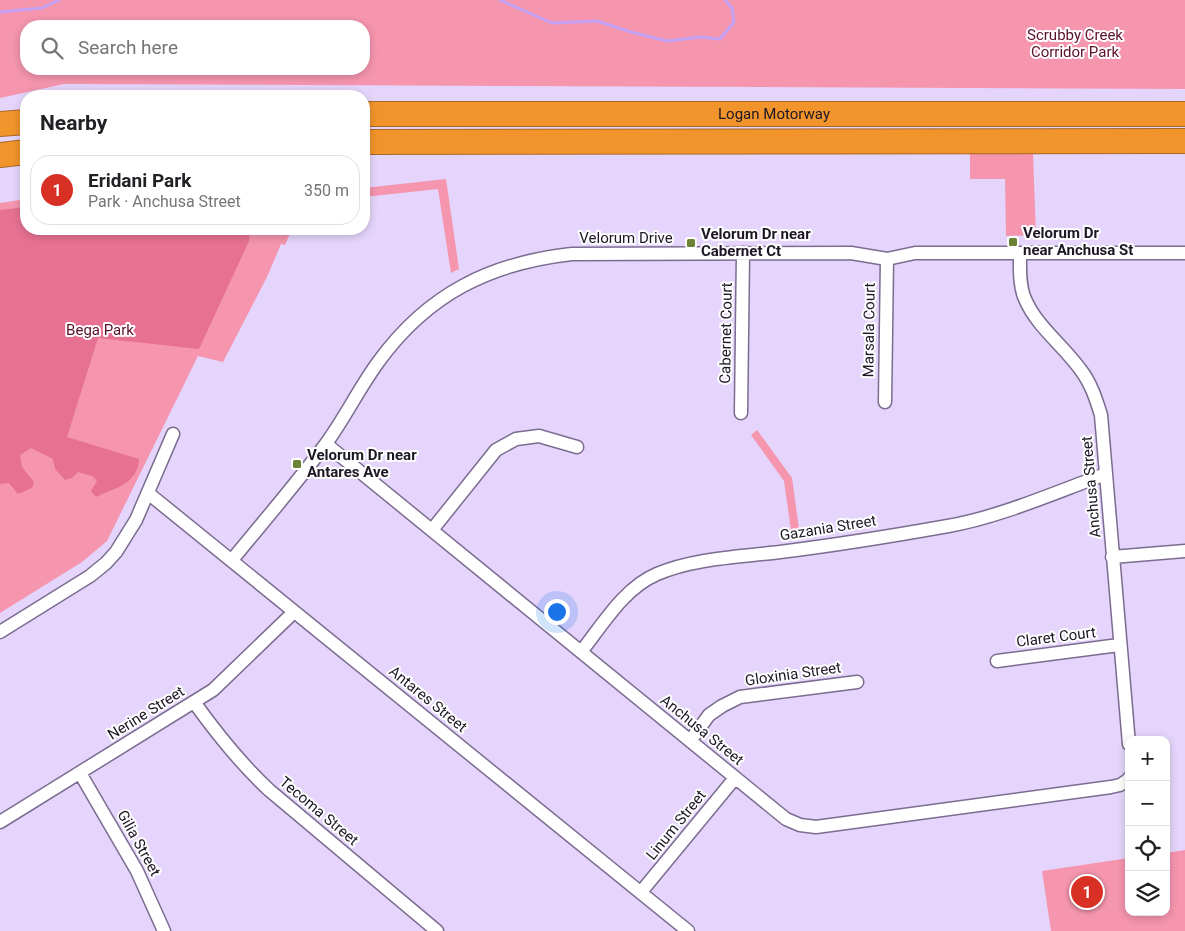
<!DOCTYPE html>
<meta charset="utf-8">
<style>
body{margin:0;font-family:Roboto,sans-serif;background:#f2f2f2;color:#202124}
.controls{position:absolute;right:15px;bottom:15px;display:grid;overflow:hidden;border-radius:10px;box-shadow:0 2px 8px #0003}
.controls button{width:45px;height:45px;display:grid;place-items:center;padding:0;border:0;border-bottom:1px solid #e0e0e0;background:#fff;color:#202124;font:25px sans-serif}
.you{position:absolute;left:556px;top:611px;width:18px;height:18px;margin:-12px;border:4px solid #fff;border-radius:50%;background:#1a73e8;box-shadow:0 0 0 8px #1a73e833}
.badge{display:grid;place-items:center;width:32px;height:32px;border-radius:50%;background:#d93025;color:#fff;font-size:16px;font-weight:700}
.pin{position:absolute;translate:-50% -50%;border:2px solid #fff;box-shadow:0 1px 5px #0006}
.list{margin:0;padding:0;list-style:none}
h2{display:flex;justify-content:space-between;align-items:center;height:65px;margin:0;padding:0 20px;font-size:21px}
h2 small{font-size:16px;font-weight:400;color:#757577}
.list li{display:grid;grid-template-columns:32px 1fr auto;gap:15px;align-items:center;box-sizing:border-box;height:70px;margin:0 10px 10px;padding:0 10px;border:1px solid #e0e0e0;border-radius:20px}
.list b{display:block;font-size:19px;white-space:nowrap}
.list p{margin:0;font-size:16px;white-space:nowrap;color:#757577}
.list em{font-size:16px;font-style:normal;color:#757577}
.icon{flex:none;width:28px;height:28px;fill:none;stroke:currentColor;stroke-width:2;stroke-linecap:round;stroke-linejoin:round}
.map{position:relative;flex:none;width:1185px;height:931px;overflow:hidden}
.search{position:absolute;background:#fff;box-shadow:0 2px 8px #0003;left:20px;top:20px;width:350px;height:55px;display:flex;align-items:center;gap:12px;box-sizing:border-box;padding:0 18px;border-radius:20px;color:#757577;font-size:19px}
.panel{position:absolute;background:#fff;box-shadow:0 2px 8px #0003;left:20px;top:90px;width:350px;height:145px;border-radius:20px}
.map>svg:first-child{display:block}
.green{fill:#f595ae;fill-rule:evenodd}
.forest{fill:#e77193}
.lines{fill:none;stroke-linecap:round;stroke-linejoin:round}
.stream{stroke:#c4a1f3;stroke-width:3}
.street-casing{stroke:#7b6c90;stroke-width:15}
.highway-casing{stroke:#a76829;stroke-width:26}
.street{stroke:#fff;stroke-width:12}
.highway{stroke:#f1942b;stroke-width:24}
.poi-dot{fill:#6c8234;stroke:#fefefe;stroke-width:2}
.labels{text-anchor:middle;stroke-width:4;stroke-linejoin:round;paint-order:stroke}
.park-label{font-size:15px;fill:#5b102c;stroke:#fefefe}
.street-label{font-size:15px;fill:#1d1725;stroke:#fefefe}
.poi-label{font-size:15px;font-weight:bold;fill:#1d1725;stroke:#fefefe;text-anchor:start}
</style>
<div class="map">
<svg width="1185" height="931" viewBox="0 0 1185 931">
<rect width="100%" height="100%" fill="#e5d5fc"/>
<!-- green -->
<path class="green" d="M0 0H1185V89L64 84 0 98ZM364 26V69H26V26Z
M970 154H1033L1036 235 1006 236 1005 179H970Z
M446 179 459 269 451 273 438 189 364 197V188Z
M26 199V229H292L285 245 281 244 267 277 223 362 198 356 107 541 82 562 0 613V203Z
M757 430 792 478 800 536 792 537 784 481 751 435Z
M1185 850V931H1051L1042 871 1129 858V912H1166V853Z"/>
<!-- forest -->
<path class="forest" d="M26 207V229H250L249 241 199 349 98 338 67 437 139 459C137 485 116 487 96 497L91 491 97 481 92 476 78 472 72 478 65 480 55 469 53 459 31 448 20 455 22 467 34 482 32 488 18 494 9 483 0 484V210Z"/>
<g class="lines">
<!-- stream -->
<path class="stream" d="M500 0 552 23 597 21 631 32 667 41 701 37 720 39 734 22 732 8 725 0
M0 12 42 8 59 0"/>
<defs>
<path id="street" d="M1020 253C1020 267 1019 286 1025 299 1037 327 1063 345 1080 369 1091 383 1096 399 1101 415L1129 744
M885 402 887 259
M741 413 743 253
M326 444 786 819 800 825 816 827 1111 787 1120 785 1128 780 1129 778
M148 493 688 931
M432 530 496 450 516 439 539 436 577 447
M1112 557 1185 551
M232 560C263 522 296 484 325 445 345 418 359 388 379 361 428 294 490 263 572 254L851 253 887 259 915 253H1185
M0 632 90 576 106 563 116 552 136 520 173 434
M581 652C603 624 624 588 657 574 694 558 740 557 780 552 836 545 892 536 948 526 1000 517 1056 492 1106 474
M997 661 1119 645
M194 702C217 734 240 763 269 790L437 931
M690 741 709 715 722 706 740 697 857 682
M80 773 137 871 164 931
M0 822 213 690 294 612
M641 892 735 778"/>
<g id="highway">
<path id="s1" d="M364 114H1185"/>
<path d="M0 124 26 122"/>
<path d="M364 142 1185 141"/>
<path d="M0 155 26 152"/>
</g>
</defs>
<!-- street casing -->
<use href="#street" class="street-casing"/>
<!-- highway casing -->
<use href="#highway" class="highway-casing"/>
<!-- street -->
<use href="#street" class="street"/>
<!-- highway -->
<use href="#highway" class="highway"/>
</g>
<!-- markers -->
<g class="poi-dot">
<rect x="1008" y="237" width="10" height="10" rx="2.5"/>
<rect x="686" y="238" width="10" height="10" rx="2.5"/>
<rect x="292" y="459" width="10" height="10" rx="2.5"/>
</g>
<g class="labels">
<!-- park labels -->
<g class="park-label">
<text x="1075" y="40">Scrubby Creek<tspan x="1075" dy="17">Corridor Park</tspan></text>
<text x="100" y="335">Bega Park</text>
</g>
<!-- street labels -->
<g class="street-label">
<text dy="5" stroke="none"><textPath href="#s1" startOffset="410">Logan Motorway</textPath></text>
<text x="626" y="243">Velorum Drive</text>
<text transform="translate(869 330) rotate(-89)" y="5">Marsala Court</text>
<text transform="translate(726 333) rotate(-89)" y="5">Cabernet Court</text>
<text transform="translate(1091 487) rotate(-95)" y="5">Anchusa Street</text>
<text transform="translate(828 528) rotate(-9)" y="5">Gazania Street</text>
<text transform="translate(1056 637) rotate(-7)" y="5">Claret Court</text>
<text transform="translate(793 674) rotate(-8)" y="5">Gloxinia Street</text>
<text transform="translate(428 699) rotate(39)" y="5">Antares Street</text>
<text transform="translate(146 713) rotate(-32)" y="5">Nerine Street</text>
<text transform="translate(702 730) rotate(39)" y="5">Anchusa Street</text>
<text transform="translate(319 811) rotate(40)" y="5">Tecoma Street</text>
<text transform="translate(676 825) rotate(-51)" y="5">Linum Street</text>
<text transform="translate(139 843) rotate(61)" y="5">Gilia Street</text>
</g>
<!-- poi labels -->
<g class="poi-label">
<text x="1023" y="238">Velorum Dr<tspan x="1023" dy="17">near Anchusa St</tspan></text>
<text x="701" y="239">Velorum Dr near<tspan x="701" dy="17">Cabernet Ct</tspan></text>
<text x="307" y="460">Velorum Dr near<tspan x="307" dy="17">Antares Ave</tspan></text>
</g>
</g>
</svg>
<div class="controls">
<button>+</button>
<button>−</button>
<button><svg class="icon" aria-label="locate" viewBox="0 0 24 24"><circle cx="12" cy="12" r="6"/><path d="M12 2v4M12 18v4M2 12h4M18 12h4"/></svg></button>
<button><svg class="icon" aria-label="layers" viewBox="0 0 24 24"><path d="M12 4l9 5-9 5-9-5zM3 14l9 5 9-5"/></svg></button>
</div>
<div class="you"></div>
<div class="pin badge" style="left:1087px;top:892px">1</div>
<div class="search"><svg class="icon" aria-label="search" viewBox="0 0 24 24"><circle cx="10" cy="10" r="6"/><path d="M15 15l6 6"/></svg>Search here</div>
<section class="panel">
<h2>Nearby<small></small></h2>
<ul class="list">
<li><span class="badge">1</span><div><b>Eridani Park</b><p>Park · Anchusa Street</p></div><em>350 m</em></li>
</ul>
</section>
</div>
